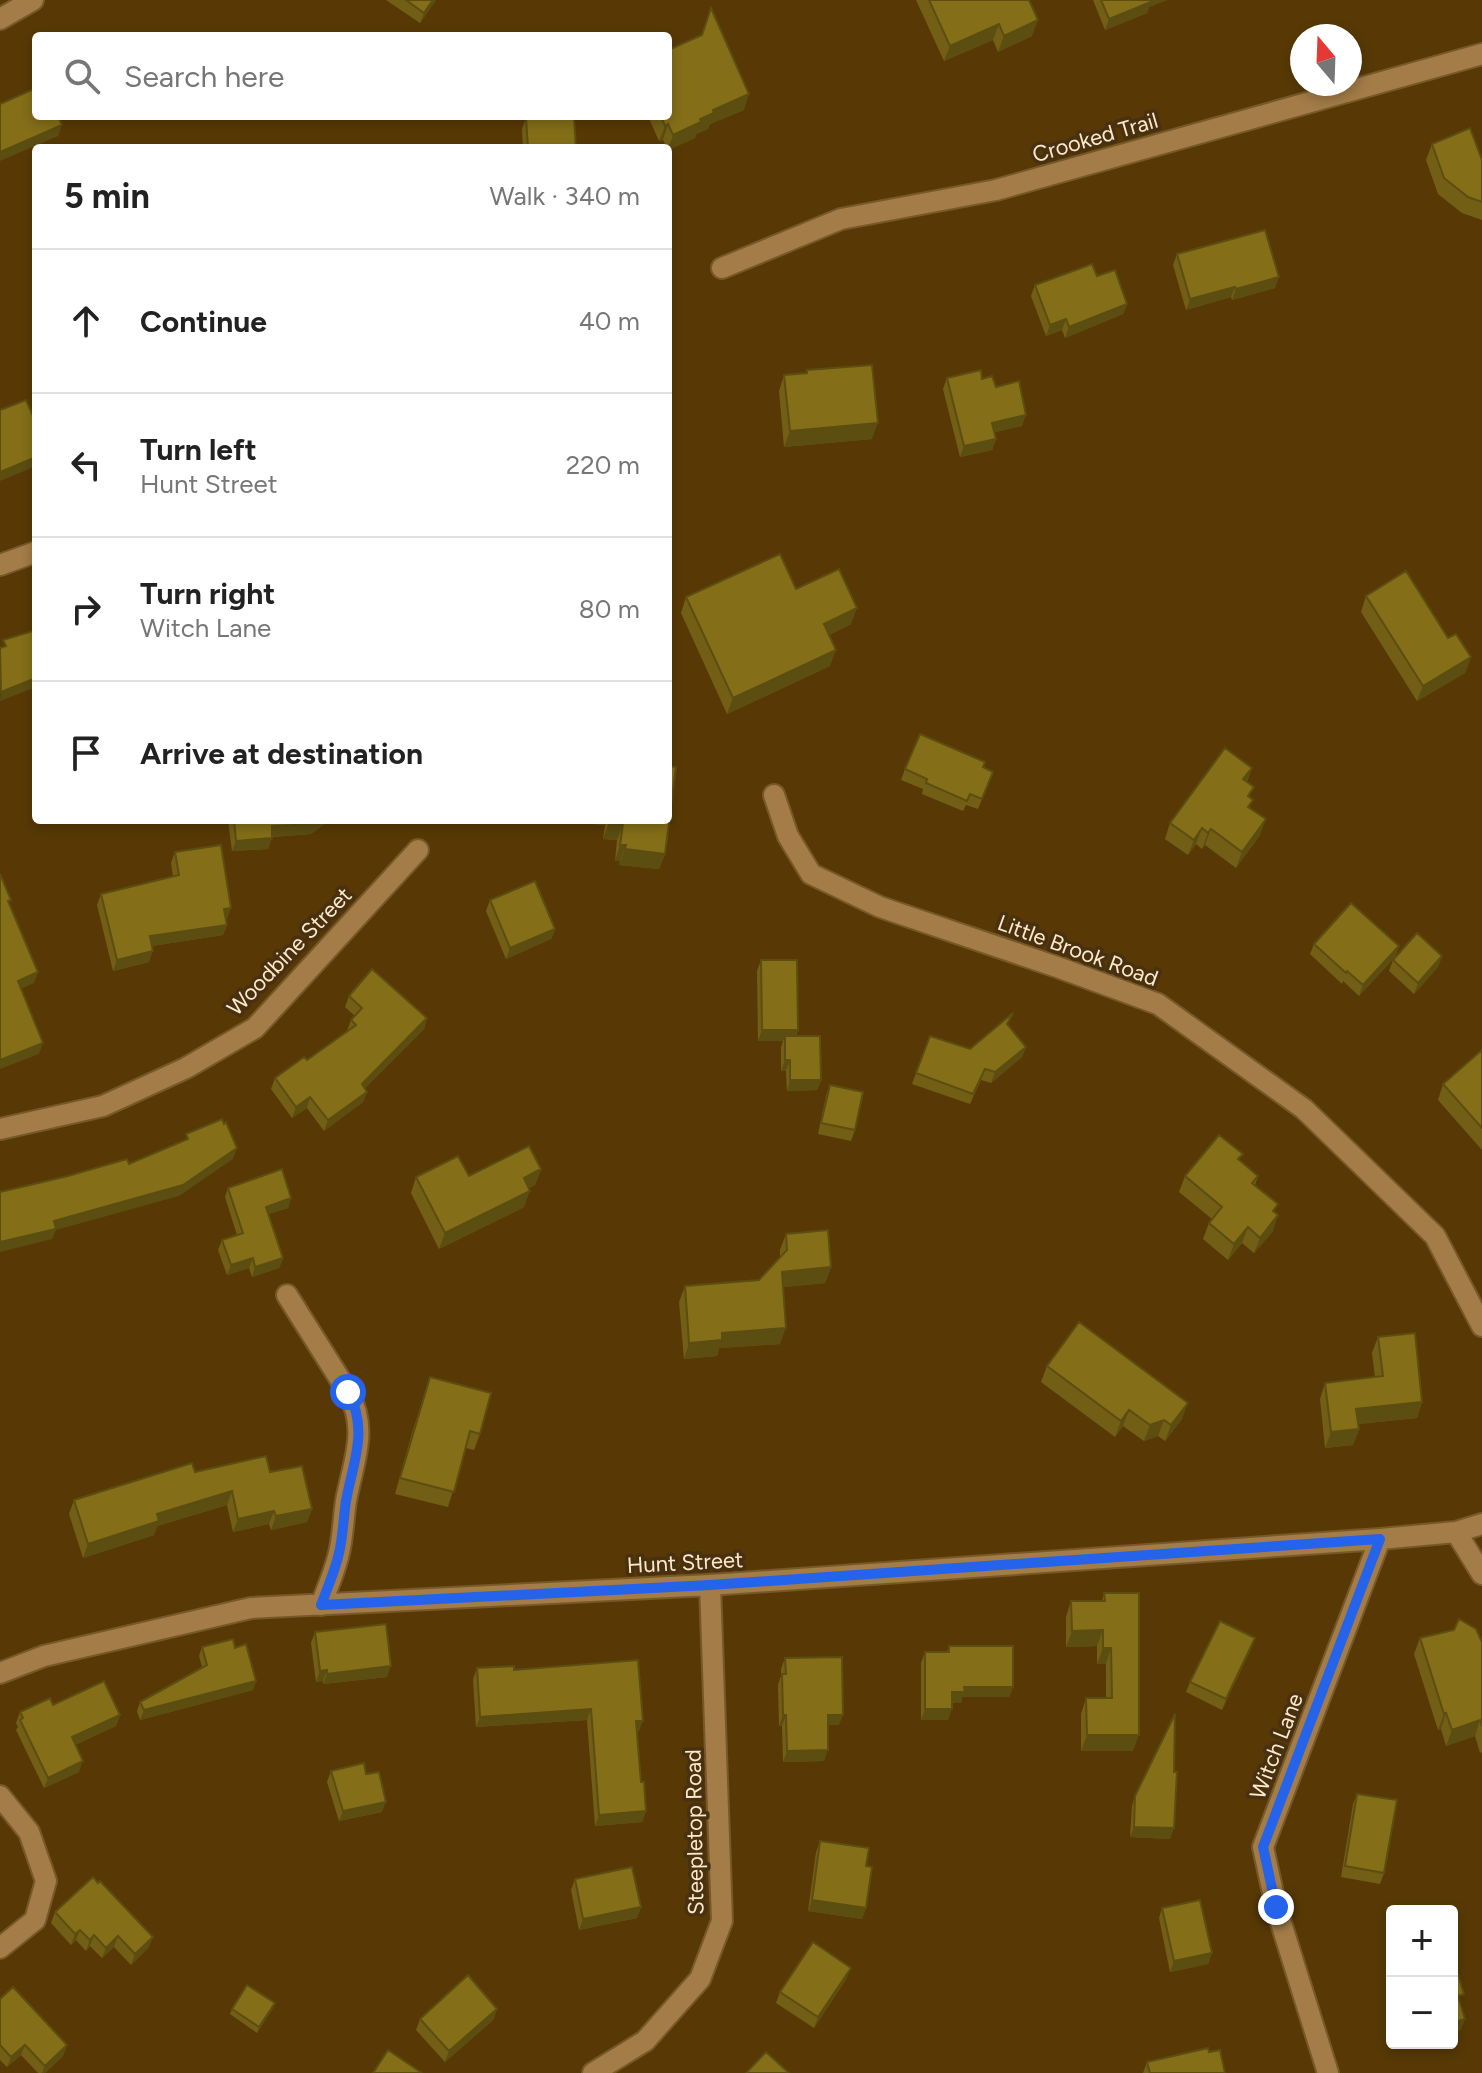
<!DOCTYPE html>
<meta charset="utf-8">
<style>
body{margin:0;font-family:Figtree,sans-serif;background:#f6f6f6;color:#222}
.controls{position:absolute;right:24px;bottom:24px;display:grid;overflow:hidden;border-radius:8px;box-shadow:0 4px 12px #0003}
.controls button{width:72px;height:72px;display:grid;place-items:center;padding:0;border:0;border-bottom:2px solid #e0e0e0;background:#fff;color:#222;font:40px sans-serif}
.compass{position:absolute;left:1290px;top:24px;width:72px;height:72px;border-radius:50%;background:#fff;box-shadow:0 4px 12px #0003;rotate:341deg}
.stop{position:absolute;width:24px;height:24px;margin:-18px;border:6px solid #2563eb;border-radius:50%;background:#fff}
.stop.end{background:#2563eb;border-color:#fff;box-shadow:0 2px 8px #0008}
.list{margin:0;padding:0;list-style:none}
h2{display:flex;justify-content:space-between;align-items:center;height:104px;margin:0;padding:0 32px;font-size:34px}
h2 small{font-size:26px;font-weight:400;color:#767676}
.list li{display:grid;grid-template-columns:52px 1fr auto;gap:24px;align-items:center;box-sizing:border-box;height:144px;padding:0 32px;border-top:2px solid #e0e0e0}
.list b{display:block;font-size:30px;white-space:nowrap}
.list p{margin:0;font-size:26px;white-space:nowrap;color:#767676}
.list em{font-size:26px;font-style:normal;color:#767676}
.icon{flex:none;width:44px;height:44px;fill:none;stroke:currentColor;stroke-width:2;stroke-linecap:round;stroke-linejoin:round}
.map{position:relative;flex:none;width:1482px;height:2073px;overflow:hidden}
.search{position:absolute;background:#fff;box-shadow:0 4px 12px #0003;left:32px;top:32px;width:640px;height:88px;display:flex;align-items:center;gap:20px;box-sizing:border-box;padding:0 28px;border-radius:8px;color:#767676;font-size:30px}
.panel{position:absolute;background:#fff;box-shadow:0 4px 12px #0003;left:32px;top:144px;width:640px;height:680px;border-radius:8px}
.map>svg:first-child{display:block}
.lines{fill:none;stroke-linecap:round;stroke-linejoin:round}
.minor-casing{stroke:#765829;stroke-width:24}
.minor{stroke:#a37c47;stroke-width:20}
.wall{fill:#725f15}
.shaded-wall{fill:#5c4d11}
.building{fill:#846e18;stroke:#5c4d11;stroke-width:2}
.route{stroke:#2563eb;stroke-width:10}
.labels{text-anchor:middle;stroke-width:7;stroke-linejoin:round;paint-order:stroke}
.street-label{font-size:22px;fill:#ffe7c9;stroke:#473111}
</style>
<div class="map">
<svg width="1482" height="2073" viewBox="0 0 1482 2073">
<rect width="100%" height="100%" fill="#583906"/>
<g class="lines">
<defs>
<path id="minor" d="M0 19 33 0
M722 268 841 219 996 190 1482 54
M0 565 36 552
M774 795 788 836 811 874 880 907 1060 968 1158 1004 1304 1109 1435 1236 1482 1326
M0 1129 103 1106 186 1068 255 1028 418 850
M287 1295 348 1392C369 1430 353 1462 346 1501 343 1520 343 1540 338 1557 334 1573 327 1589 321 1605
M1456 1532 1482 1574
M0 1673 44 1656 251 1608 710 1585 1380 1539
M0 1796 29 1832 46 1881 35 1920 0 1948
M593 2073 645 2041 700 1979 722 1921 710 1585
M1328 2073 1276 1907 1263 1847 1380 1539 1456 1532 1482 1524"/>
</defs>
<!-- minor casing -->
<use href="#minor" class="minor-casing"/>
<!-- minor -->
<use href="#minor" class="minor"/>
</g>
<!-- wall -->
<path class="wall" d="M386 0H436L420 23Z
M916 0H1029L1032 36 998 52 993 40 944 61Z
M1093 0H1167L1149 7 1147 13 1105 30Z
M744 110 710 124 708 129 696 134 695 138 668 150 663 140 659 141 648 116H668Z
M526 118 576 148H523L522 129Z
M1432 144 1482 160V220L1462 213 1438 194 1426 160Z
M1177 254 1275 288 1232 300 1231 297 1186 310 1173 265Z
M1097 276 1127 304 1123 314 1065 338 1062 330 1046 336 1031 296 1035 285Z
M807 370 872 439 784 447 779 391 784 375 806 373Z
M947 378 982 379 996 387 1022 426 994 432 996 439 992 450 960 457 943 389Z
M796 589 851 624 829 635 830 666 727 714 681 613 686 597Z
M1366 596 1448 638 1471 657 1465 673 1417 701 1361 612Z
M983 767 993 772 978 809 966 805 963 811 922 794 923 789 901 780 905 769Z
M1252 768 1247 782 1250 798V808L1260 835 1236 868 1205 845 1202 849 1196 844 1188 855 1165 839 1170 823Z
M228 820H330L311 834 272 837 268 849 232 851Z
M594 820H668L665 854 659 869 619 865 620 861H615L617 840 603 839 605 825 593 824Z
M175 852 231 908 226 919 227 925 223 935 152 946 149 962 113 971 97 905 101 894 173 876 171 863Z
M490 900 555 929 551 939 506 959 486 911Z
M1314 944 1399 946 1395 957 1359 996 1343 981 1342 984 1310 954Z
M1442 956 1438 967 1414 994 1389 971 1393 960Z
M761 960 798 1030 796 1036 821 1080 817 1090 787 1091 786 1071H781V1047L783 1041H758L757 971Z
M349 996 427 1018 424 1029 365 1088 367 1092 363 1102 324 1131 307 1108 292 1118 271 1089 275 1078 307 1060 347 1031 351 1020 355 1016 345 1007Z
M1008 1025 1026 1047 1022 1057 991 1083 981 1080 970 1104 912 1084 930 1036 970 1049Z
M1482 1050V1150L1438 1100 1443 1084Z
M830 1085 855 1130 851 1141 818 1134 826 1096Z
M1240 1161 1258 1176 1255 1185 1275 1212 1273 1231 1254 1253 1242 1243 1228 1260 1203 1239 1209 1223 1212 1219 1179 1192 1185 1176Z
M541 1169 535 1185 529 1188 524 1207 439 1249 411 1193 416 1177 469 1176Z
M228 1188 291 1198 288 1208 268 1214 283 1258 279 1268 252 1277 249 1268 227 1275 218 1250 222 1240 237 1235 225 1197Z
M786 1234 831 1267 825 1283 783 1287 780 1344 719 1348 717 1356 684 1359 679 1302 685 1286 759 1280 780 1257V1250Z
M1378 1337 1422 1402 1417 1418 1358 1424 1359 1429 1353 1445 1325 1448 1320 1399 1325 1383 1375 1377 1372 1353Z
M1047 1366 1182 1419 1165 1441 1158 1436 1144 1441 1123 1426 1115 1437 1041 1382Z
M430 1377 480 1434 474 1450 466 1448 448 1507 395 1494 412 1433Z
M195 1472H270L312 1509 307 1522 271 1530 269 1524 233 1532 227 1505 157 1526 154 1535 83 1558 69 1514 74 1500Z
M1104 1593 1133 1751H1081V1714L1086 1698H1106V1664H1097V1646L1066 1647V1617L1071 1601H1102Z
M315 1632 387 1677 323 1684V1681L316 1682 311 1643Z
M1420 1638 1482 1642V1752L1480 1753 1475 1736 1446 1746 1441 1729 1438 1730 1414 1654Z
M949 1646 1013 1687 1009 1697H962L961 1703H952L948 1720H921V1663L925 1652H947Z
M202 1647 235 1648 256 1681 253 1690 140 1720 137 1711 140 1702 202 1667 199 1656Z
M1251 1649 1222 1710 1186 1692 1190 1682Z
M785 1658 839 1725H828L824 1761 783 1762 782 1726H779L778 1685 781 1676V1669Z
M477 1668 514 1670 639 1731 637 1732 641 1782 646 1811 642 1822 595 1826 587 1720 476 1727 473 1679Z
M53 1705 120 1715 116 1726 75 1745 79 1772 44 1788 16 1730 18 1727 16 1723 20 1712Z
M331 1771 366 1774 382 1812 339 1821 327 1782Z
M1174 1772 1170 1839 1130 1837 1132 1806 1135 1796Z
M1357 1794 1384 1873 1380 1884 1341 1877 1353 1804Z
M820 1841 866 1866V1908L862 1919 808 1911 816 1852Z
M575 1879 641 1907 637 1918 579 1930 571 1890Z
M1162 1908 1212 1953 1208 1964 1170 1972 1159 1918Z
M55 1912 149 1947 131 1965 114 1947 102 1958 90 1946 86 1951 76 1940 71 1945 51 1923Z
M847 1978 814 2028 776 2003 780 1992Z
M0 1999 67 2045 63 2056 45 2073H38L21 2055 7 2067 0 2060Z
M275 2003 273 2008 257 2033 230 2014 232 2009Z
M497 2009 493 2020 445 2062 416 2030 420 2019Z
M1209 2052 1225 2073H1143L1147 2062Z"/>
<!-- shaded-wall -->
<path class="shaded-wall" d="M433 0H436L420 23 424 13Z
M1149 0H1167L1149 7 1147 13 1105 30 1109 19Z
M1038 20 1032 36 998 52 1004 36Z
M999 24 993 40 944 61 950 46Z
M749 94 744 110 710 124 708 129 696 134 695 138 668 150 673 135 700 119 713 110Z
M56 116H73L52 124Z
M668 124 663 140 659 141 665 126Z
M62 125 58 136 0 161V152Z
M1279 277 1275 288 1232 300 1236 289Z
M1235 287 1231 297 1186 310 1190 299Z
M1127 304 1123 314 1065 338 1069 327Z
M1066 319 1062 330 1046 336 1050 325Z
M1026 415 1022 426 988 434 992 423Z
M878 423 872 439 784 447 790 431Z
M996 439 992 450 960 457 964 446Z
M36 457V466L0 481V472Z
M857 608 851 624 818 640 824 624Z
M836 650 830 666 727 714 733 698Z
M1471 657 1465 673 1417 701 1423 686Z
M36 678V687L0 701 1 692Z
M1252 768 1246 783 1243 779Z
M1266 819 1260 835 1236 868 1242 852Z
M320 820H330L311 834 268 837 272 826Z
M595 820H607L605 825 593 824Z
M609 823 623 824 617 840 603 839Z
M1202 828 1196 844 1188 855 1194 840Z
M1211 829 1205 845 1202 849 1208 833Z
M272 838 268 849 232 851 236 841Z
M620 845H626L620 861H615Z
M625 849 665 854 659 869 619 865Z
M231 908 227 919 220 920 224 909Z
M227 925 223 935 146 947 150 936Z
M555 929 551 939 506 959 510 948Z
M1399 946 1395 957 1359 996 1363 985Z
M153 951 149 962 113 971 117 960Z
M1442 956 1438 967 1414 994 1418 983Z
M38 972 34 983 14 992 18 981Z
M427 1018 424 1029 358 1095 362 1084Z
M762 1030H798L794 1041 785 1036 783 1041H758Z
M43 1043 39 1054 0 1069V1060Z
M1026 1047 1022 1057 991 1083 995 1072Z
M785 1060H790L786 1071H781Z
M790 1080H821L817 1090 787 1091Z
M367 1092 363 1102 324 1131 328 1120Z
M310 1097 307 1108 292 1118 296 1107Z
M237 1148 233 1159 179 1196 56 1230 52 1239 0 1252V1242Z
M541 1169 535 1185 518 1194 524 1178Z
M530 1191 524 1207 439 1249 445 1233Z
M291 1198 288 1208 262 1216 266 1207Z
M1278 1215 1273 1231 1254 1253 1260 1238Z
M1248 1227 1242 1243 1228 1260 1234 1244Z
M253 1258 249 1268 227 1275 231 1265Z
M283 1258 279 1268 252 1277 255 1267Z
M831 1267 825 1283 776 1288 782 1272Z
M786 1328 780 1344 719 1348 717 1356 684 1359 689 1343 722 1333Z
M1422 1402 1417 1418 1350 1425 1356 1409Z
M1188 1403 1182 1419 1165 1441 1171 1425Z
M1129 1410 1123 1426 1115 1437 1121 1421Z
M1164 1420 1158 1436 1144 1441 1150 1425Z
M1359 1429 1353 1445 1325 1448 1331 1432Z
M232 1491 227 1505 157 1526 154 1535 83 1558 88 1544 157 1514Z
M312 1509 307 1522 271 1530 276 1516Z
M274 1511 269 1524 233 1532 238 1519Z
M1103 1630 1097 1646 1066 1647 1072 1631Z
M1255 1638 1251 1649 1222 1710 1226 1699Z
M1103 1648H1111L1106 1664H1097Z
M391 1666 387 1677 323 1684 327 1674Z
M327 1670 323 1681 316 1682 320 1671Z
M256 1681 253 1690 140 1720 144 1710Z
M964 1687H1013L1009 1697H962L961 1703H948L952 1692Z
M591 1709 587 1720 476 1727 480 1717Z
M925 1709H952L948 1720H921Z
M1446 1713 1441 1729 1438 1730 1444 1714Z
M120 1715 116 1726 68 1748 72 1737Z
M783 1715H786L782 1726H779Z
M828 1715H843L839 1725H824Z
M1480 1720 1475 1736 1446 1746 1452 1730Z
M636 1721H643L639 1731 632 1732Z
M1087 1735H1139L1133 1751H1081Z
M828 1750 824 1761 783 1762 787 1751Z
M83 1761 79 1772 44 1788 48 1778Z
M386 1802 382 1812 339 1821 343 1811Z
M646 1811 642 1822 595 1826 599 1815Z
M1134 1827 1174 1828 1170 1839 1130 1837Z
M812 1900 866 1908 862 1919 808 1911Z
M641 1907 637 1918 579 1930 583 1919Z
M80 1930 76 1940 71 1945 75 1934Z
M94 1935 90 1946 86 1951 90 1940Z
M118 1936 114 1947 102 1958 106 1948Z
M153 1937 149 1947 131 1965 135 1954Z
M1212 1953 1208 1964 1170 1972 1174 1961Z
M851 1968 847 1978 814 2028 818 2017Z
M275 2003 273 2008 257 2033 259 2027Z
M497 2009 493 2020 445 2062 449 2051Z
M1465 2019 1461 2030 1452 2033V2023Z
M25 2045 21 2055 7 2067 11 2057Z
M67 2045 63 2056 45 2073H42L45 2066Z"/>
<!-- building -->
<path class="building" d="M406 0H433L424 13Z
M929 0H1029L1038 20 1004 36 999 24 950 46Z
M1101 0H1150L1151 2 1109 19Z
M711 8 749 94 713 110 714 113 700 119 701 122 673 135 668 124 665 126 661 116H668V50L702 35Z
M36 88V116H58L62 125 0 152V104Z
M574 116 576 148H528L526 118Z
M1470 128 1482 160V202L1468 197 1444 178 1432 144Z
M1265 230 1279 277 1236 289 1235 287 1190 299 1177 254Z
M1092 264 1097 276 1115 270 1127 304 1069 327 1066 319 1050 325 1035 285Z
M872 365 878 423 790 431 784 375 807 373V370Z
M981 370 982 379 992 376 996 387 1019 381 1026 415 992 423 996 439 964 446 947 378Z
M26 400 34 418 36 417V457L0 472V410Z
M780 554 796 589 839 569 857 608 824 624 836 650 733 698 686 597Z
M1406 571 1448 638 1456 634 1471 657 1423 686 1366 596Z
M36 630V678L1 692 0 648 6 646 3 640Z
M920 734 985 762 983 767 993 772 982 799 970 794 967 801 926 783 927 779 905 769Z
M1225 748 1252 768 1243 779 1254 787 1248 796 1253 800 1248 807 1266 819 1242 852 1211 829 1208 833 1202 828 1194 840 1170 823Z
M668 766 676 767 665 854 625 849 626 845H620L623 824 609 823V820H668Z
M234 820H320L315 824 272 826V838L236 841Z
M221 845 231 908 224 909 227 925 150 936 153 951 117 960 101 894 179 875 175 852Z
M0 874 11 900 8 901 38 972 18 981 43 1043 0 1060Z
M535 881 555 929 510 948 490 900Z
M1351 903 1399 946 1363 985 1347 971 1346 973 1314 944Z
M1417 933 1442 956 1418 983 1393 960Z
M761 960H797L798 1030H762Z
M372 969 427 1018 362 1084 367 1092 328 1120 310 1097 296 1107 275 1078 304 1057 307 1060 356 1025 351 1020 362 1008 349 996Z
M1013 1013 1007 1024 1026 1047 995 1072 985 1069 973 1094 916 1073 930 1036 970 1049Z
M785 1036H820L821 1080H790V1060H785Z
M1482 1050V1128L1443 1084Z
M830 1085 863 1092 855 1130 821 1123Z
M222 1119 224 1124 226 1122 237 1148 183 1185 54 1221 56 1229 0 1242V1192L68 1176 127 1159 129 1164 188 1139 186 1134Z
M1219 1135 1243 1154 1238 1159 1258 1176 1252 1183 1278 1204 1273 1211 1278 1215 1260 1238 1248 1227 1234 1244 1209 1223 1222 1207 1185 1176Z
M529 1146 541 1169 524 1178 530 1191 445 1233 416 1177 458 1156 469 1176Z
M282 1169 291 1198 266 1207 283 1258 255 1267 253 1258 231 1265 222 1240 243 1233 228 1188Z
M828 1230 831 1267 782 1272 786 1328 722 1333V1340L689 1343 685 1286 759 1280 787 1250 786 1234Z
M1079 1322 1188 1403 1171 1425 1164 1420 1150 1425 1129 1410 1121 1421 1047 1366Z
M1415 1333 1422 1402 1356 1409 1359 1429 1331 1432 1325 1383 1383 1376 1378 1337Z
M430 1377 491 1393 480 1434 470 1431 454 1492 400 1478Z
M266 1456 270 1472 302 1466 312 1509 276 1516 274 1511 238 1519 232 1491 157 1514 159 1521 88 1544 74 1500 192 1463 195 1472Z
M1104 1593H1139V1735H1087L1086 1698H1112L1111 1648H1103V1630L1072 1631 1071 1601H1105Z
M1459 1619 1476 1629 1482 1642V1726L1480 1720 1452 1730 1446 1713 1444 1714 1420 1638 1454 1630Z
M1220 1621 1255 1638 1226 1699 1190 1682Z
M386 1624 391 1666 327 1674V1670L320 1671 315 1632Z
M233 1639 235 1648 246 1644 256 1681 144 1710 140 1702 207 1665 202 1647Z
M949 1646H1013V1687H964L965 1692H952V1709H925V1652H949Z
M842 1657 843 1715H828V1750L787 1751 786 1715H783L782 1674H786L785 1658Z
M638 1660 643 1721H636L641 1782H644L646 1811 599 1815 591 1709 480 1717 477 1668 514 1666V1670Z
M104 1681 120 1715 72 1737 83 1761 48 1778 20 1720 23 1718 20 1712 50 1698 53 1705Z
M1175 1714 1174 1772H1177L1174 1828 1134 1827 1135 1796Z
M364 1763 366 1774 379 1772 386 1802 343 1811 331 1771Z
M1357 1794 1397 1800 1384 1873 1345 1866Z
M820 1841 869 1848 866 1866 872 1867 866 1908 812 1900Z
M632 1867 641 1907 583 1919 575 1879Z
M93 1877 98 1883 100 1881 153 1937 135 1954 118 1936 106 1948 94 1935 90 1940 80 1930 75 1934 55 1912Z
M1200 1900 1212 1953 1174 1961 1162 1908Z
M813 1942 851 1968 818 2017 780 1992Z
M1452 1955 1464 1994 1458 1996 1465 2019 1452 2023Z
M468 1975 497 2009 449 2051 420 2019Z
M247 1985 275 2003 259 2027 232 2009Z
M13 1987 67 2045 45 2066 25 2045 11 2057 0 2045V1999Z
M1208 2048 1209 2052 1220 2050 1225 2073H1150L1147 2062Z
M388 2050 422 2073H373Z
M766 2052 789 2073H746Z"/>
<g class="lines">
<!-- route -->
<path class="route" d="M348 1392C369 1430 353 1462 346 1501 343 1520 343 1540 338 1557 334 1573 327 1589 321 1605L710 1585 1380 1539 1263 1847 1276 1907"/>
</g>
<g class="labels">
<!-- street labels -->
<g class="street-label">
<text transform="translate(1095 137) rotate(-16)" y="8">Crooked Trail</text>
<text transform="translate(1078 950) rotate(20)" y="8">Little Brook Road</text>
<text transform="translate(289 951) rotate(-46)" y="8">Woodbine Street</text>
<text transform="translate(685 1562) rotate(-3)" y="8">Hunt Street</text>
<text transform="translate(1276 1746) rotate(-69)" y="8">Witch Lane</text>
<text transform="translate(694 1832) rotate(-91)" y="8">Steepletop Road</text>
</g>
</g>
</svg>
<div class="controls">
<button>+</button>
<button>−</button>
</div>
<svg class="compass" viewBox="-18 -18 36 36"><path d="M0-13l5 13h-10z" fill="#e53935"/><path d="M0 13l5-13h-10z" fill="#767676"/></svg>
<div class="stop" style="left:348px;top:1392px"></div>
<div class="stop end" style="left:1276px;top:1907px"></div>
<div class="search"><svg class="icon" aria-label="search" viewBox="0 0 24 24"><circle cx="10" cy="10" r="6"/><path d="M15 15l6 6"/></svg>Search here</div>
<section class="panel">
<h2>5 min<small>Walk · 340 m</small></h2>
<ul class="list">
<li><svg class="icon" aria-label="ahead" viewBox="0 0 24 24"><path d="M12 20V5M6 11l6-6 6 6"/></svg><div><b>Continue</b></div><em>40 m</em></li>
<li><svg class="icon" aria-label="left" viewBox="0 0 24 24"><path d="M17 20v-9H6M10 6l-5 5 5 5"/></svg><div><b>Turn left</b><p>Hunt Street</p></div><em>220 m</em></li>
<li><svg class="icon" aria-label="right" viewBox="0 0 24 24"><path d="M7 20v-9h11M14 6l5 5-5 5"/></svg><div><b>Turn right</b><p>Witch Lane</p></div><em>80 m</em></li>
<li><svg class="icon" aria-label="arrive" viewBox="0 0 24 24"><path d="M6 21V4h12l-3 4 3 4H6"/></svg><div><b>Arrive at destination</b></div></li>
</ul>
</section>
</div>
